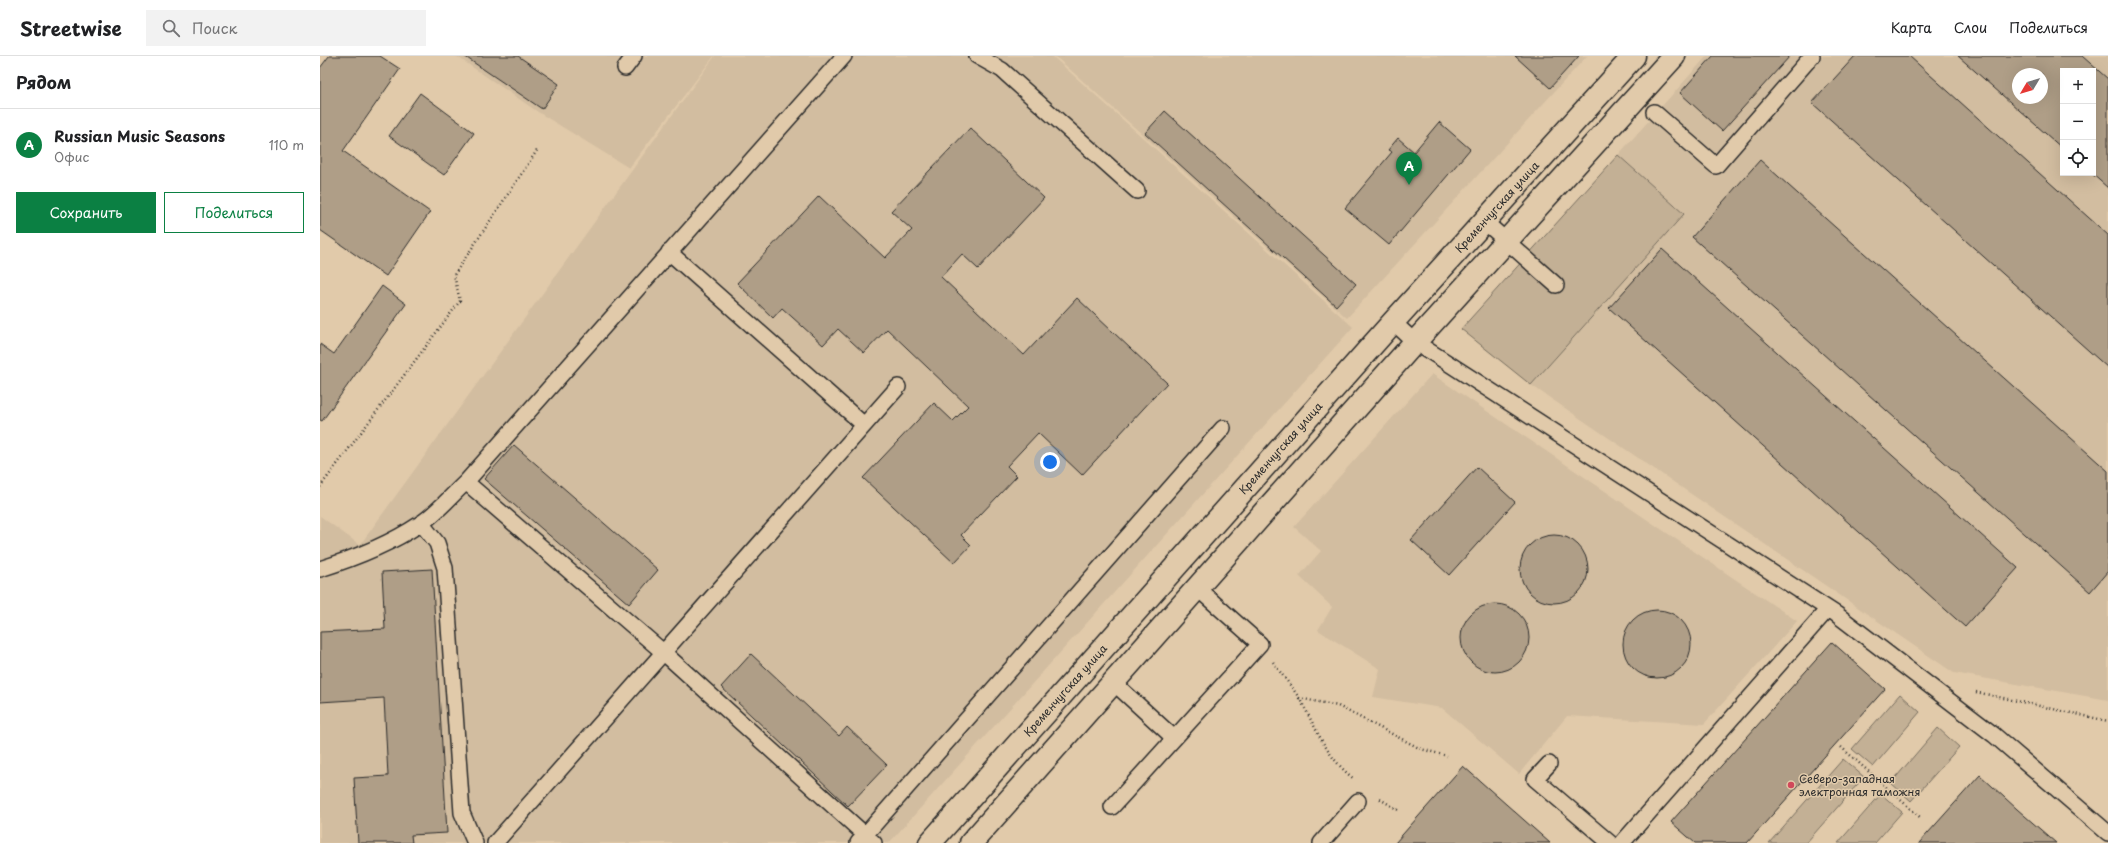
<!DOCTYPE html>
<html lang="ru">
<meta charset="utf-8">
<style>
body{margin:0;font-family:"Playpen Sans",sans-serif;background:#f2f2f2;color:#202124}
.controls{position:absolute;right:12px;top:12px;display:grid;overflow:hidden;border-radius:0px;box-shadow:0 4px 16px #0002}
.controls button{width:36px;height:36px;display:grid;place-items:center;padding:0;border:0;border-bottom:1px solid #e0e0e0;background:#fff;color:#202124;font:20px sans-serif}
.compass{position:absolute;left:1692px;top:12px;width:36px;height:36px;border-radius:50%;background:#fff;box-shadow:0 4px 16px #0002;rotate:232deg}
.you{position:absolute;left:730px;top:406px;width:14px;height:14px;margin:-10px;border:3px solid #fff;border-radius:50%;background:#1a73e8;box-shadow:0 0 0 6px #1a73e833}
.badge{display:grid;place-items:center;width:26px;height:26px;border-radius:50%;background:#0b8043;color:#fff;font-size:13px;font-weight:700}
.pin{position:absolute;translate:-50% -33px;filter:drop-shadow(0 1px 2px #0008)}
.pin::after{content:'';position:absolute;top:21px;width:14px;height:12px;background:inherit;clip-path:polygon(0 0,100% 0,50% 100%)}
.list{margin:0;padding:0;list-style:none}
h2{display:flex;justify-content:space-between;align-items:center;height:52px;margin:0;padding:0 16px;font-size:17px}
h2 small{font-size:13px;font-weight:400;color:#757577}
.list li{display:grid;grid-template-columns:26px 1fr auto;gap:12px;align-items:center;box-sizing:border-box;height:72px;padding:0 16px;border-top:1px solid #e0e0e0}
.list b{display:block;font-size:15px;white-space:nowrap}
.list p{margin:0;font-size:13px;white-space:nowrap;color:#757577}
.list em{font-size:13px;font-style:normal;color:#757577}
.actions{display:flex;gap:8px;padding:12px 16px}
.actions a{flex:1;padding:9px 0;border:1px solid #0b8043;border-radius:0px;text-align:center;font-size:14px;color:#0b8043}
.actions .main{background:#0b8043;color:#fff}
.icon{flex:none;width:22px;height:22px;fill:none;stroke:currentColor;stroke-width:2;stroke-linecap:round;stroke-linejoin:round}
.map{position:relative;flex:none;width:1788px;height:787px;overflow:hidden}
header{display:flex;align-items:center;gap:24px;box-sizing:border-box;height:56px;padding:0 20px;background:#fff;border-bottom:1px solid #e0e0e0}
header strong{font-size:19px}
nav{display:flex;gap:22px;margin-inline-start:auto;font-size:14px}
.search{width:280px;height:36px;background:#f2f2f2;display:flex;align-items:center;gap:10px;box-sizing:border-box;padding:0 14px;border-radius:0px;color:#757577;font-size:15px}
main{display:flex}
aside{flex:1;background:#fff}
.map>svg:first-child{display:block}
.built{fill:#d2bda0;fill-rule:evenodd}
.green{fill:#c3b095;stroke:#776e60}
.building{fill:#af9e87;stroke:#2b2b2b;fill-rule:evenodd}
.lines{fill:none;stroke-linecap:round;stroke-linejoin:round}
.service-casing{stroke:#2b2b2b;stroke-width:18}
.tertiary-casing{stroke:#2b2b2b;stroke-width:25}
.path{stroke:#2b2b2b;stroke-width:2.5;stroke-dasharray:1 3;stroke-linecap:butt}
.service{stroke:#e1caaa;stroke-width:15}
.tertiary{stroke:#e1caaa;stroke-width:22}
.poi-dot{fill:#d1495b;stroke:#e1caaa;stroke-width:1.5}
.labels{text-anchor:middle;stroke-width:3;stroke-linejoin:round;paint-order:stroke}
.street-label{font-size:11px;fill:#2b2b2b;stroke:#e1caaa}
.poi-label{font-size:11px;fill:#2b2b2b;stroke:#e1caaa;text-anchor:start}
</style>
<header>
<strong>Streetwise</strong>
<div class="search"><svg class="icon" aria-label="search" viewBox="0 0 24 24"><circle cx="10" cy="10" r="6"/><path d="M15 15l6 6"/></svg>Поиск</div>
<nav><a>Карта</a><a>Слои</a><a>Поделиться</a></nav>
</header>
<main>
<aside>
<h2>Рядом<small></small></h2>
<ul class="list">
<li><span class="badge">A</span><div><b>Russian Music Seasons</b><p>Офис</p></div><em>110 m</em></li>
</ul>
<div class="actions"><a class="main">Сохранить</a><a>Поделиться</a></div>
</aside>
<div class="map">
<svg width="1788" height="787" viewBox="0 0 1788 787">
<rect width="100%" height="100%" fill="#e1caaa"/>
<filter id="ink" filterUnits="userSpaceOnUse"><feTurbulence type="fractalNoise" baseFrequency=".025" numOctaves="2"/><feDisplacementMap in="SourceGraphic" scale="8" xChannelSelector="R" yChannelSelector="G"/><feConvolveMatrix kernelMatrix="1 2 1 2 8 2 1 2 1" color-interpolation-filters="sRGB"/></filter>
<g filter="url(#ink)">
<!-- built -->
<path class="built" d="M136 0H394L309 112 218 56Z
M395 0H732L1033 271 569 787H0V460L40 489Z
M735 0H1267L1027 262Z
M1387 0H1788V644L1634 617 1211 329 1363 159 1298 99ZM1743 15H1773V117H1743ZM1698 18H1722V42H1698Z
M1112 318 1477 565 1384 668 1247 660 1199 718 1122 652 1053 641 1060 613 998 574 1012 551 979 520 1001 495 974 471Z"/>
<!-- green -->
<path class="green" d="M1298 99 1364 158 1211 329 1141 273Z
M1580 638 1600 656 1553 711 1532 693Z
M1618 672 1639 691 1591 745 1571 727Z
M1523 703 1544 721 1486 787H1449Z
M1561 738 1582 756 1555 787H1518Z"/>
<!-- building -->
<path class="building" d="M9 0H60L80 13 23 95 110 156 66 220 0 174V12Z
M144 0H198L239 28 222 53Z
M1195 0H1259L1230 32Z
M1393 0H1470L1402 75 1360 37Z
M1535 0H1589L1788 179V312L1492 47Z
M1638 0H1762L1788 23V132L1771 117H1773V15H1743V93ZM1698 18H1722V42H1698Z
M100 37 154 77 124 119 69 80Z
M845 55 1036 228 1016 250 825 77Z
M1119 66 1150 93 1069 189 1025 152 1072 96 1068 94 1078 82 1094 96Z
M650 72 724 142 658 213 642 198 621 221 704 299 757 242 847 327 762 419 718 377 687 410 697 420 641 479 651 489 634 507 543 422 614 347 633 365 648 350 567 273 544 297 518 273 503 289 462 252 453 262 417 227 499 140 565 202 592 174 571 155Z
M1440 104 1788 415V515L1770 536 1372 181Z
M1342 193 1698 512 1645 571 1289 252Z
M62 230 86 248 2 365 0 364V288L14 298Z
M194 389 338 514 309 548 164 423Z
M1157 411 1195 446 1129 519 1091 484Z
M1200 513a34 34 0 1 1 68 0a34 34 0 1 1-68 0Z
M112 513 127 777 91 779 92 787H38L34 722 68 720 64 642 0 646V576L65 573 62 516Z
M1141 582a34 34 0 1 1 68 0a34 34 0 1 1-68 0Z
M1303 588a34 34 0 1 1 68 0a34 34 0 1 1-68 0Z
M1512 586 1565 633 1427 787H1375L1351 766Z
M431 598 519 680 527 671 567 709 528 750 401 631Z
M1143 710 1230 787H1075Z
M1660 719 1697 753 1736 787H1599Z"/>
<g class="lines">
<defs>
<path id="service" d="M657 0 682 14 817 135
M305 12 314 0
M1334 56 1396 110 1492 0
M1164 165 1236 229
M349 196 543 368
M1073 266 1095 286 1117 300 1516 558 1674 679 1788 777
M146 426 343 596 554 787
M101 467 117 487 125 512 142 757 155 787
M0 513C35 502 70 488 100 468 117 457 131 440 146 426L524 0
M793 626 854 682
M1229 708 1215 723 1290 787
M792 751 940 588 877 532
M175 787 578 331
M538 787 903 372
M1001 787 1038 745
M1302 787 1508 553"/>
<g id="tertiary">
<path id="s1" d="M610 787 1073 266 1314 0"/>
<path d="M651 787 1095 286 1354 0"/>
</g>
</defs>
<!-- service casing -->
<use href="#service" class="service-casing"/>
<!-- tertiary casing -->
<use href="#tertiary" class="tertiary-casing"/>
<!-- path -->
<path class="path" d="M0 431 140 245 134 219 218 93
M953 606C961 618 971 629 979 642 997 672 1004 699 1034 723
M1656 636 1788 665
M979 642 1018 650 1101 693 1127 700
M1521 691 1601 762
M1060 743 1080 755"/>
<!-- service -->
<use href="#service" class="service"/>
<!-- tertiary -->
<use href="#tertiary" class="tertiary"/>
</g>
</g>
<!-- markers -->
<circle class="poi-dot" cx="1471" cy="729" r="4"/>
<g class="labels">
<!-- street labels -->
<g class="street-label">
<text dy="4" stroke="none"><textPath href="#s1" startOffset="852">Кременчугская улица</textPath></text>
<text dy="4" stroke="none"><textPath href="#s1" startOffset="528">Кременчугская улица</textPath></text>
<text dy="4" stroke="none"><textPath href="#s1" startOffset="204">Кременчугская улица</textPath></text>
</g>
<!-- poi labels -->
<g class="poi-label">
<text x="1479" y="727">Северо-западная<tspan x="1479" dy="13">электронная таможня</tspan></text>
</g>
</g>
</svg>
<div class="controls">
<button>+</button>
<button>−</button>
<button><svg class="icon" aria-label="locate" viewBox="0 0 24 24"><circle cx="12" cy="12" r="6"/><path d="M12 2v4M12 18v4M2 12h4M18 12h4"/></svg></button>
</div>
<svg class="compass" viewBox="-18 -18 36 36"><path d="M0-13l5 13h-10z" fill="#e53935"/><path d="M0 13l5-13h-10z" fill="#757577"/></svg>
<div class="you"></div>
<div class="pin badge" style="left:1089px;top:129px">A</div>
</div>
</main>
